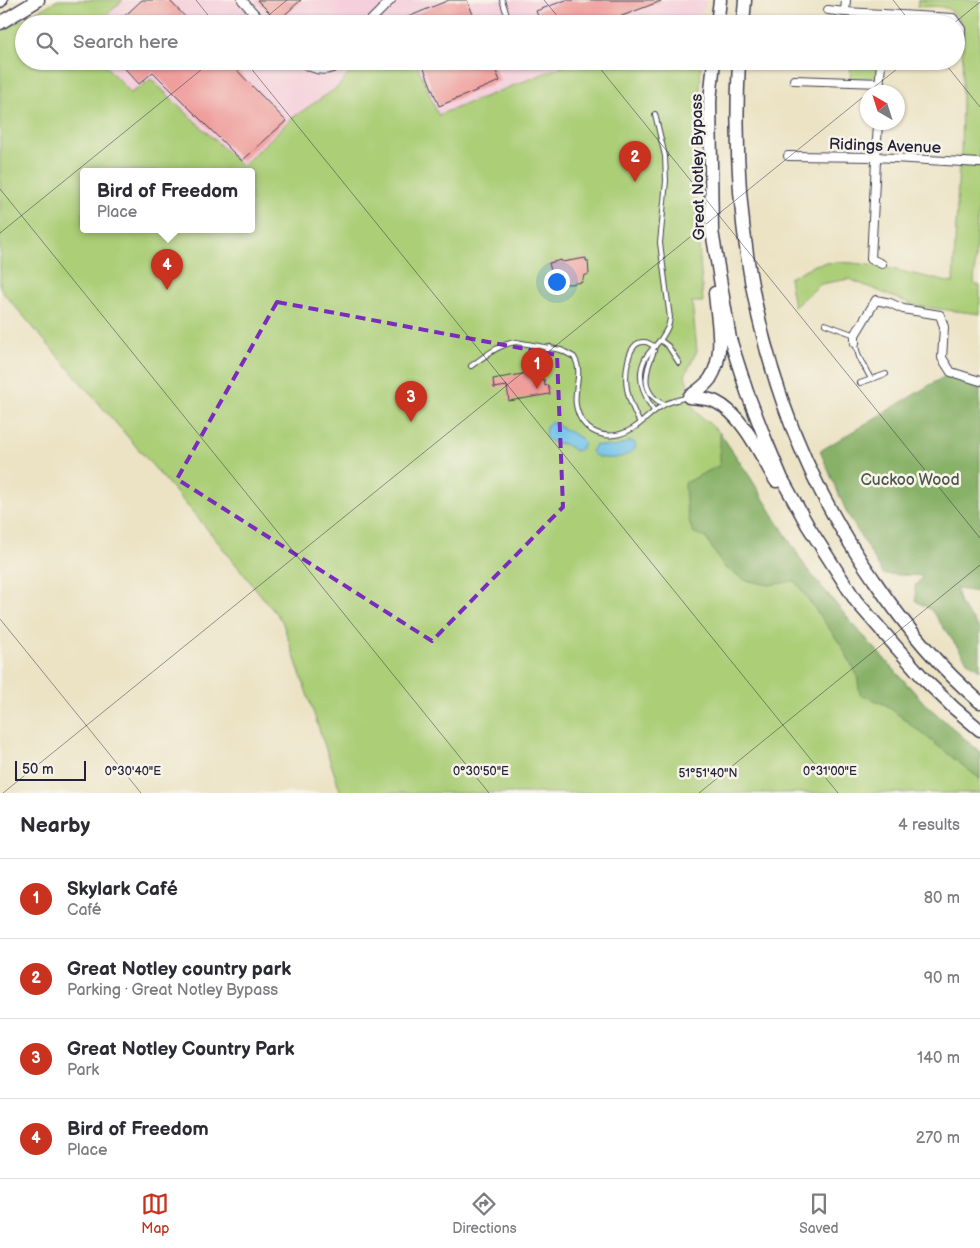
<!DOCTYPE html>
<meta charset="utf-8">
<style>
body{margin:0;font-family:"Balsamiq Sans",sans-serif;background:#f7f7f7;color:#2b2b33}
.compass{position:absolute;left:860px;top:85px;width:45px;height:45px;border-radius:50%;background:#fff;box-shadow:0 1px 4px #0004;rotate:321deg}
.scale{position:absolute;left:15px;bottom:12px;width:71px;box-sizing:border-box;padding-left:5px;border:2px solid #22223b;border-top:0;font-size:14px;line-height:18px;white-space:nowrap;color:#22223b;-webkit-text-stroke:4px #f7f3e8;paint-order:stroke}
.you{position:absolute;left:556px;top:281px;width:18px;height:18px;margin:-12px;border:4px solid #fff;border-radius:50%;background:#1a73e8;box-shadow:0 0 0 8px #1a73e833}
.badge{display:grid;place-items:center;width:32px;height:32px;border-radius:50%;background:#c8321e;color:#fff;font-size:16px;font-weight:700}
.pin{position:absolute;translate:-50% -41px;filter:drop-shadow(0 1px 2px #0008)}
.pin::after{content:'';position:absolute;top:26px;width:18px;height:15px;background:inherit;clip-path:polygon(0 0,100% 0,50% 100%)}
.popup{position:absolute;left:80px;top:168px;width:175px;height:65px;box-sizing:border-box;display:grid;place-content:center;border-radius:5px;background:#fff;filter:drop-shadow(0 1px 4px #0005);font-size:16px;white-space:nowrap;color:#7c7c81}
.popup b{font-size:19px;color:#2b2b33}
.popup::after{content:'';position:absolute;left:50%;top:100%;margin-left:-10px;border:10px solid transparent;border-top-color:#fff}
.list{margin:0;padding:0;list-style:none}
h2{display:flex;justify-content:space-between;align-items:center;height:65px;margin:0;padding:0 20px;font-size:21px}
h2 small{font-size:16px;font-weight:400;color:#7c7c81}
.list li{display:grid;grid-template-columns:32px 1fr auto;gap:15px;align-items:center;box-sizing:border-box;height:80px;padding:0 20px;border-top:1px solid #e1e1e2}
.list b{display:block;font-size:19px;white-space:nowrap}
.list p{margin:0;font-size:16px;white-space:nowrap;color:#7c7c81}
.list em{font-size:16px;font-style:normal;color:#7c7c81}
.icon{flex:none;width:28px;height:28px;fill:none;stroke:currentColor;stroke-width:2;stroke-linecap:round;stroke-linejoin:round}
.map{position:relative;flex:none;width:980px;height:793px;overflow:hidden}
.search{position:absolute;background:#fff;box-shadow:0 1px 4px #0004;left:15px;right:15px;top:15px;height:55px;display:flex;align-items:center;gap:12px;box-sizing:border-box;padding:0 18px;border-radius:28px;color:#7c7c81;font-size:19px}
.sheet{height:385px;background:#fff}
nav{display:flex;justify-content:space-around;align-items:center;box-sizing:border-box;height:70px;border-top:1px solid #e1e1e2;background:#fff;font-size:14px;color:#7c7c81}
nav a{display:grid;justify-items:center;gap:2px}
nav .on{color:#c8321e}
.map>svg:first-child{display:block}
.built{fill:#f5cfdc}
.green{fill:#abce77;stroke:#667859;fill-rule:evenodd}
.forest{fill:#88b168;stroke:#556a52}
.water{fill:#6cc1e9;stroke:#477292}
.building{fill:#ef9e9c}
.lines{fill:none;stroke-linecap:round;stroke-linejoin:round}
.service-casing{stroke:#403f50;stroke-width:6}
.minor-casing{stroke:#403f50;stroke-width:10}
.trunk-casing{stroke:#403f50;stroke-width:15}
.service{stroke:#fff;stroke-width:4}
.minor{stroke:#fff;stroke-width:8}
.trunk{stroke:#fff;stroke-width:12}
.marked{fill:none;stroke:#7b2cbf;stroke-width:4;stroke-dasharray:10 6;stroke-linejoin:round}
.ticks{fill:none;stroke:#22223b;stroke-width:1;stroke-opacity:0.45}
.labels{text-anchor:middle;stroke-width:5;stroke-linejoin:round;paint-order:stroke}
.street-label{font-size:16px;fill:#22223b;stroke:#f7f3e8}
.park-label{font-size:16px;fill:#4b564d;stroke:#f7f3e8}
.ticks-label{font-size:12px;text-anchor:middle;fill:#22223b;stroke:#f7f3e8;stroke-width:5;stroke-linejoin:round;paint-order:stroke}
</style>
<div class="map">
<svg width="980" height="793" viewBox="0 0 980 793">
<rect width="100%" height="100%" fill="#f7f3e8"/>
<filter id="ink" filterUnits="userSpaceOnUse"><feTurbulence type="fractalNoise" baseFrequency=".02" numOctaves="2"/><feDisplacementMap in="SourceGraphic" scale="10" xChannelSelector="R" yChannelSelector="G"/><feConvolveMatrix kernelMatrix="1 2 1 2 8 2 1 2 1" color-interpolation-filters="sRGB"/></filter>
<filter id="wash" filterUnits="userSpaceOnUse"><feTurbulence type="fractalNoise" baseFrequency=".0096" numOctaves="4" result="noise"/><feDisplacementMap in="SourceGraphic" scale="20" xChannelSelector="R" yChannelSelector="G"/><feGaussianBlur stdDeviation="1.12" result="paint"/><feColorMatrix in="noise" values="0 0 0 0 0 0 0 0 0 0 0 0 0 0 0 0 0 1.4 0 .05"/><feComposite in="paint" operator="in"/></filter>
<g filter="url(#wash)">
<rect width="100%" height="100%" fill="#ece3c5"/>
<!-- built -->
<path class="built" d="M60 0H706L703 12 672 24H391L386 17 382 24H70Z
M103 61H360L338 87 292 118 242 166 151 79 131 93Z
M415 61H576L438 115 419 69Z"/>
<!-- green -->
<path class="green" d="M58 0H123L97 24H24V61H101L131 93 151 79 242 166 292 118 338 87 360 61H415L419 69 438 115 576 61H701L696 202 703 302H692L697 351 685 375 695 411 720 433 750 477 806 568 851 622 925 704 980 752V793H341L282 621 203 524 0 289V31ZM83 171H251V229H83Z
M918 0H980L979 159 961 158 963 26C950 3 941 6 917 7Z
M851 61H881L880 83 850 82Z
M959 165 980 166 974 284 980 286V314L916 306 849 279 821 284 794 307 789 278C800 273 812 264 824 263 864 259 914 275 953 283Z"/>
<!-- forest -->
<path class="forest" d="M950 373 980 383V592L956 589 960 604 980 629V670L968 662 931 610 916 601 915 586 923 576 883 574 847 513 820 451Z
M720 433 750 477 806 568 851 622 925 704 980 752V779L886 705 860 694 857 675 841 645 795 581 769 585 745 580 723 566 706 538 693 532C686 516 686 500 685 483L720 465Z"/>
<!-- water -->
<path class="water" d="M549 423H553L581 438 584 443 581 449 576 451 565 444 554 443 547 439C544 434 545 427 549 423Z
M630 441 634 442 636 446C631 459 600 463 591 452L595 445 616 447Z"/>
<g id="blocks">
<!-- building -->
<path class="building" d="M142 0H169L192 24H116Z
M257 0H301L278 21Z
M449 0H467L477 24H391Z
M566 0H661V1L601 24H541L536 11Z
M118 61H228L286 121 242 161 153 72 139 84Z
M421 61H492L500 81 439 106Z
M586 258V261H588L589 274 584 276 582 282 570 284 554 283 553 275H552L549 263 561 260 562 262Z
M540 371 541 380 544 379 545 386 548 385 550 394 509 401 507 386 494 388 493 379Z"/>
</g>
</g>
<g filter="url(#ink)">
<use href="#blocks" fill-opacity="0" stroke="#403f50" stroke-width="1"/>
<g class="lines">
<defs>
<path id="service" d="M502 0 510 24
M825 324 855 335
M660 340 668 346 679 363
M855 343 859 357 871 379
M654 351C645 372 640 392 663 404
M538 363 550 347
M471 366C484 357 499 344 516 342L561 350 574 357C584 373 573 388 576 405 581 433 607 443 632 429 643 423 651 412 662 406 669 401 679 400 687 397
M860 383 886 374
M654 411C643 395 635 376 646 357 650 351 656 345 661 339 666 331 669 327 670 318L660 243 666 181 665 156 655 114
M640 423C634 412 629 401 627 389 625 377 626 340 645 342 648 342 652 345 655 347"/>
<path id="minor" d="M242 0 264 24
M846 0 845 12 883 14V24
M828 10 845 12
M883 14 953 18 961 29 960 52 956 53
M367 24 391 0
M300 61C314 71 329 74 343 61
M794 80 880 83
M879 92 881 61
M878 122 871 259 882 264
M788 156 876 157 980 163
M855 343V335L876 300 890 303 903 309 940 315 944 327 942 358 951 372 980 381"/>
<path id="trunk" d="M0 1 1 0
M0 23 38 0
M717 24 720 0
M743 24 745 0
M714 61 710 101 712 231 730 339 747 392 764 436 782 479 808 526 856 601 925 680 954 708 980 730
M739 61C729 247 766 426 874 580 904 625 939 667 980 702
M689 397C698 398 708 398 716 402 743 415 761 456 776 481
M689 397C697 391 705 386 710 379 726 355 717 320 715 293"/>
</defs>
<!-- service casing -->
<use href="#service" class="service-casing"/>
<!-- minor casing -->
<use href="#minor" class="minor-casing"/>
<!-- trunk casing -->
<use href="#trunk" class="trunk-casing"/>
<!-- service -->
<use href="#service" class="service"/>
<!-- minor -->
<use href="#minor" class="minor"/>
<!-- trunk -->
<use href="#trunk" class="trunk"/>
</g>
</g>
<!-- marked area -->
<path class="marked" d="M277 302 557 355 563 507 432 641 177 479Z"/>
<!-- ticks -->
<path class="ticks" d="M196 0 215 24M544 0 564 24M893 0 912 24M258 24 287 0M953 24 980 2M245 61 838 793M594 61 980 538M943 61 980 107M868 92 907 61M0 189 489 793M0 233 212 61M0 619 141 793M3 793 868 93M699 793 980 565"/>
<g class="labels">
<!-- street labels -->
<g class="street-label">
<text transform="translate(885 145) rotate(2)" y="6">Ridings Avenue</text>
<text transform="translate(697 167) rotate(-91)" y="6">Great Notley Bypass</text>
</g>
<!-- park labels -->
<g class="park-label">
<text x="910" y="485">Cuckoo Wood</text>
</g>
</g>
<g class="ticks-label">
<text x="133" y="775">0°30'40"E</text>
<text x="481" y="775">0°30'50"E</text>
<text x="830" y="775">0°31'00"E</text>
<text x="708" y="777">51°51'40"N</text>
</g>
</svg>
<svg class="compass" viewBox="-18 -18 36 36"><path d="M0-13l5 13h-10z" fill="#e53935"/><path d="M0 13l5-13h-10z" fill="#7c7c81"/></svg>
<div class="scale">50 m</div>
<div class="you"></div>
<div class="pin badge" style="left:537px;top:389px">1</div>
<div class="pin badge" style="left:635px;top:182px">2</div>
<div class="pin badge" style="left:411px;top:422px">3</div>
<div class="pin badge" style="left:167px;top:290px">4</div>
<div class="popup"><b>Bird of Freedom</b>Place</div>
<div class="search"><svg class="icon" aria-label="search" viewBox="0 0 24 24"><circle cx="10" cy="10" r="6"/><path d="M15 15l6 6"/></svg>Search here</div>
</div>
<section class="sheet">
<h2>Nearby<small>4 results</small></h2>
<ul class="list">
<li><span class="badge">1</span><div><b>Skylark Café</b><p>Café</p></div><em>80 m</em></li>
<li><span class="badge">2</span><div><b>Great Notley country park</b><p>Parking · Great Notley Bypass</p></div><em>90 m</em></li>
<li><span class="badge">3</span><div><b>Great Notley Country Park</b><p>Park</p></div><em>140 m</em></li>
<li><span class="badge">4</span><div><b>Bird of Freedom</b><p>Place</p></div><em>270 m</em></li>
</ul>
</section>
<nav>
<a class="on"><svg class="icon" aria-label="map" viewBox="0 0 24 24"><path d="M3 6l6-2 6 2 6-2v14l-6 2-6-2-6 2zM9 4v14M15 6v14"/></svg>Map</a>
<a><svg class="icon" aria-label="directions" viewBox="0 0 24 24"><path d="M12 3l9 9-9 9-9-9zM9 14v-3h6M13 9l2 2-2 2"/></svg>Directions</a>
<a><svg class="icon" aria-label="saved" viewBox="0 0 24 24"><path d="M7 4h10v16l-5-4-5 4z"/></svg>Saved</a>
</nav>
